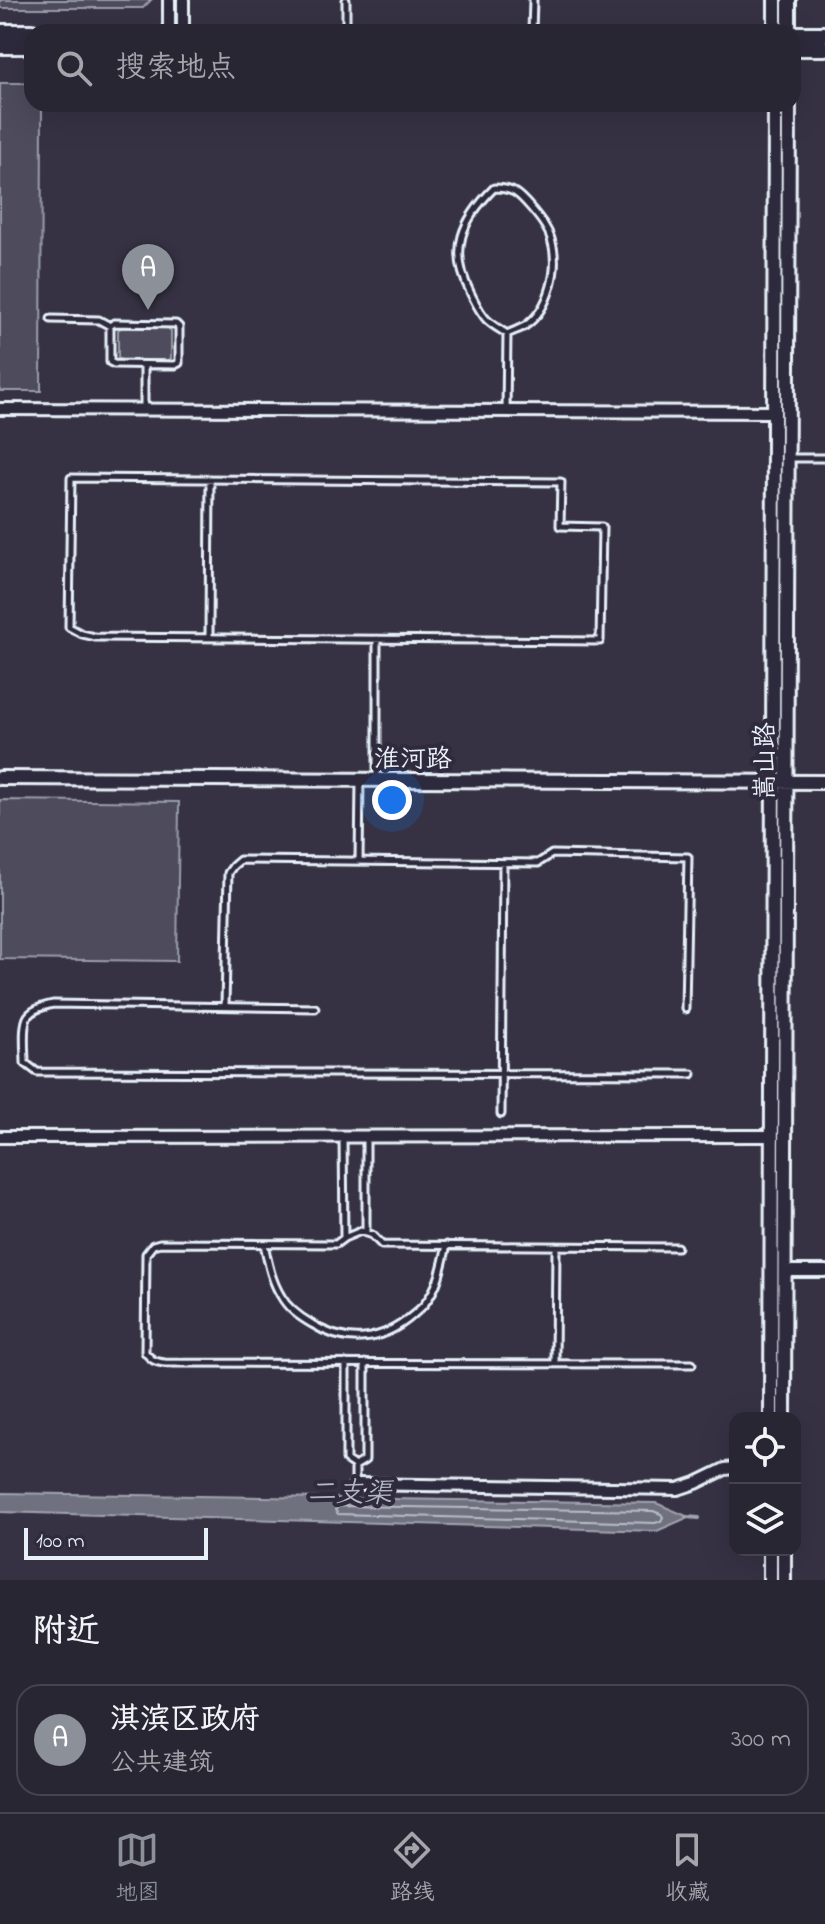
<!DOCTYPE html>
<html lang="zh">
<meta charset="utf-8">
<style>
body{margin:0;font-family:"Indie Flower","LXGW WenKai TC",sans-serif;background:#34323f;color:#f1f3f6}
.controls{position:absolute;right:24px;bottom:24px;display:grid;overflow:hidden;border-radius:16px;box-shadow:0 8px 32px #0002}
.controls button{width:72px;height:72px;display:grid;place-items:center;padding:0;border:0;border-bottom:2px solid #44434e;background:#282633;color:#f1f3f6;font:40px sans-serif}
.scale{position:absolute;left:24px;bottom:20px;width:184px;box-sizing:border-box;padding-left:8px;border:4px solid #e8f1f8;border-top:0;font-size:22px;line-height:28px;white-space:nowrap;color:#e8f1f8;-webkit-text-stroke:6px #2f2a3d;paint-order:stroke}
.you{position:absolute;left:392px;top:800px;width:28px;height:28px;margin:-20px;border:6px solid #fff;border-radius:50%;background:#1a73e8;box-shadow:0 0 0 12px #1a73e833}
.badge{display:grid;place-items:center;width:52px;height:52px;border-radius:50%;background:#8c9099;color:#fff;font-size:26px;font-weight:700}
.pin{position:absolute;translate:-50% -66px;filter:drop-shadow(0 2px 4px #0008)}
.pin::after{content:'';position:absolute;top:42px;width:28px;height:24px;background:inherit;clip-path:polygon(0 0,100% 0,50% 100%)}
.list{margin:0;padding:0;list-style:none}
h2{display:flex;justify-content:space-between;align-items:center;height:104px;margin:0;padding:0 32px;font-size:34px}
h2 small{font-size:26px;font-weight:400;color:#a5a5ac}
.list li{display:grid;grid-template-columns:52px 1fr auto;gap:24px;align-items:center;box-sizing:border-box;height:112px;margin:0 16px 16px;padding:0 16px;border:2px solid #44434e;border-radius:24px}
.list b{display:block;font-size:30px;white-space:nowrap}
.list p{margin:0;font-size:26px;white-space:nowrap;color:#a5a5ac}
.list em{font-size:26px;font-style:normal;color:#a5a5ac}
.icon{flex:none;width:44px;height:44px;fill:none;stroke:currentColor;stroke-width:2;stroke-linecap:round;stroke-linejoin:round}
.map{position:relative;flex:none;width:825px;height:1580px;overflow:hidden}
.search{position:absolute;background:#282633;box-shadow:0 8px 32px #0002;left:24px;right:24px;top:24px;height:88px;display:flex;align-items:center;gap:20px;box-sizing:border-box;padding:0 28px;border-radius:24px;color:#a5a5ac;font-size:30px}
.sheet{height:232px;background:#282633}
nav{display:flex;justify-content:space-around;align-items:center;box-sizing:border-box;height:112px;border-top:2px solid #44434e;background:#282633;font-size:22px;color:#a5a5ac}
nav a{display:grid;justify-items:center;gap:4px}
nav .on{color:#8c9099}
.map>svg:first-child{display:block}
.green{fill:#4d4b5c;stroke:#9a9eaa;stroke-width:2}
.water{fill:#70717f;stroke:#a0a4af;stroke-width:2}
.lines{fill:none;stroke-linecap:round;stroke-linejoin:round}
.shore{stroke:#b8bec8;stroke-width:2}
.stream{stroke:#a0a4af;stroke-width:4}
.service-casing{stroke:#e8f1f8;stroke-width:11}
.minor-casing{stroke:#e8f1f8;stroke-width:16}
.tertiary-casing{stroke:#e8f1f8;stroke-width:18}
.secondary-casing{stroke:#e8f1f8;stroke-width:20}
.service{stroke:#2f2a3d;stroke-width:5}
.minor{stroke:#2f2a3d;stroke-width:10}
.tertiary{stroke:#2f2a3d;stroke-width:12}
.secondary{stroke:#2f2a3d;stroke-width:14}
.labels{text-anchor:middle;stroke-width:8;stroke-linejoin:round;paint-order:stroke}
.street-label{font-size:26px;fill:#e8f1f8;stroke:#2f2a3d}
.water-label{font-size:28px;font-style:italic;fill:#b2b7c2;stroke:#2f2a3d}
</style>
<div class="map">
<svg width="825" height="1580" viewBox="0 0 825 1580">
<rect width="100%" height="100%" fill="#363244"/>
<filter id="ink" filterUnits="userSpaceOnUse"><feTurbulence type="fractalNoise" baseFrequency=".0125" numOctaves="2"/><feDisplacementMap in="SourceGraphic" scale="16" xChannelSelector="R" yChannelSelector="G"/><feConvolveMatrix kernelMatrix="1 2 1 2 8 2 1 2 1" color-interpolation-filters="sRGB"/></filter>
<g filter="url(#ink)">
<!-- green -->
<path class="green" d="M0 0H151L143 8H0Z
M0 83H32V104H42L41 391H0Z
M121 328H168L171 331V358L168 360H121L118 358V330Z
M0 800 179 802 177 961 0 959Z"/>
<!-- water -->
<path class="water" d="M0 1493 656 1503 689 1517 657 1531 0 1512Z"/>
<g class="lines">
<!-- shore -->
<path class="shore" d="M339 1506 653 1511 661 1514 663 1517 661 1521 655 1523 338 1514 335 1510Z"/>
<!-- stream -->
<path class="stream" d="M686 1517 699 1518"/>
<defs>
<path id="service" d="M346 32V0
M532 32 533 0
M494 188C513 188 518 193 531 208 538 216 548 228 551 239 560 267 550 309 525 326 520 329 513 331 507 334 501 330 492 325 487 320 480 313 475 302 471 294 448 250 462 220 494 188Z
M51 319 99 320 110 326 114 323 176 324 179 327V363L175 365 114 364 110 362V326
M144 408V365
M506 411 507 334
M788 458H825
M71 478 561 482 560 526 602 527 600 641 95 637 82 634 69 627Z
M209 637 210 479
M377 779V639
M359 861 360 782
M225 1006 228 873 233 866 240 860 538 863 552 854 688 857 685 1009
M315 1008 53 1004C45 1006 34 1008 28 1016 22 1024 25 1052 25 1063L37 1072 692 1074
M501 1114 503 863
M343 1137 344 1238
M366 1138V1233
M264 1244C268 1262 271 1280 281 1296 288 1309 300 1317 312 1324 347 1346 382 1342 413 1315 417 1311 423 1307 426 1302 439 1285 442 1266 447 1245
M677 1247 382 1245 372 1235 361 1231 344 1238 336 1244 160 1243 153 1245 146 1254 145 1352C151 1360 155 1362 165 1363L692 1364
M346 1363V1460L355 1466 365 1460V1363
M555 1364 556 1246
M355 1484V1466"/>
<path id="minor" d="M169 32V0
M183 32V0
M0 409 774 412
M0 1137 771 1136
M785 1271H825
M355 1484 678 1489 696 1483 725 1469 735 1468"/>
<path id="tertiary" d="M775 32V0
M789 32V0
M0 778 825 782
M771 1418 775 104
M784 1418 789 104
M770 1580V1550
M784 1580V1550"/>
<path id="secondary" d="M0 32H32
M793 34H825
M0 46H32
M793 48H825"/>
</defs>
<!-- service casing -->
<use href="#service" class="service-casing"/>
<!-- minor casing -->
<use href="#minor" class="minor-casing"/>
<!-- tertiary casing -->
<use href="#tertiary" class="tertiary-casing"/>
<!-- secondary casing -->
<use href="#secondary" class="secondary-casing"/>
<!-- service -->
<use href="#service" class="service"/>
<!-- minor -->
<use href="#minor" class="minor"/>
<!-- tertiary -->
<use href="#tertiary" class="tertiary"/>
<!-- secondary -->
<use href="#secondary" class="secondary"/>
</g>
</g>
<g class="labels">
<!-- street labels -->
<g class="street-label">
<text x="413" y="767">淮河路</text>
<text transform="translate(764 761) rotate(-90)" y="9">嵩山路</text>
</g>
<!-- water labels -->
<g class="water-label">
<text transform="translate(350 1491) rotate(1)" y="10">二支渠</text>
</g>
</g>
</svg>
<div class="controls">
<button><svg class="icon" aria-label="locate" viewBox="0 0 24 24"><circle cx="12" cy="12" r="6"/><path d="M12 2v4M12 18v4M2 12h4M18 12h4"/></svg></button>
<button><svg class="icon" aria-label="layers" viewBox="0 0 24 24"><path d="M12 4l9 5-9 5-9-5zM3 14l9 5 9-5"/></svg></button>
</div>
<div class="scale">100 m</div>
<div class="you"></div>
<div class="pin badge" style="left:148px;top:310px">A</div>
<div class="search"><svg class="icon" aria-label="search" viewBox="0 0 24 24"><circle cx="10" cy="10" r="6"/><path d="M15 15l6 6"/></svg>搜索地点</div>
</div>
<section class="sheet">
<h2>附近<small></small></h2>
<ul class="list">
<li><span class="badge">A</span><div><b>淇滨区政府</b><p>公共建筑</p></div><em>300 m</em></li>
</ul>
</section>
<nav>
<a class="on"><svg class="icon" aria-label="map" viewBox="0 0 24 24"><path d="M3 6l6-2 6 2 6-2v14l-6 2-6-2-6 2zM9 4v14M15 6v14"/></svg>地图</a>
<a><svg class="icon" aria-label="directions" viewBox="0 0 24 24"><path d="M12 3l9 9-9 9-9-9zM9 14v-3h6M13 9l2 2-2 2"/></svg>路线</a>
<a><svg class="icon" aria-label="saved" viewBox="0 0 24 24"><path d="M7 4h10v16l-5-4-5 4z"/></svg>收藏</a>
</nav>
